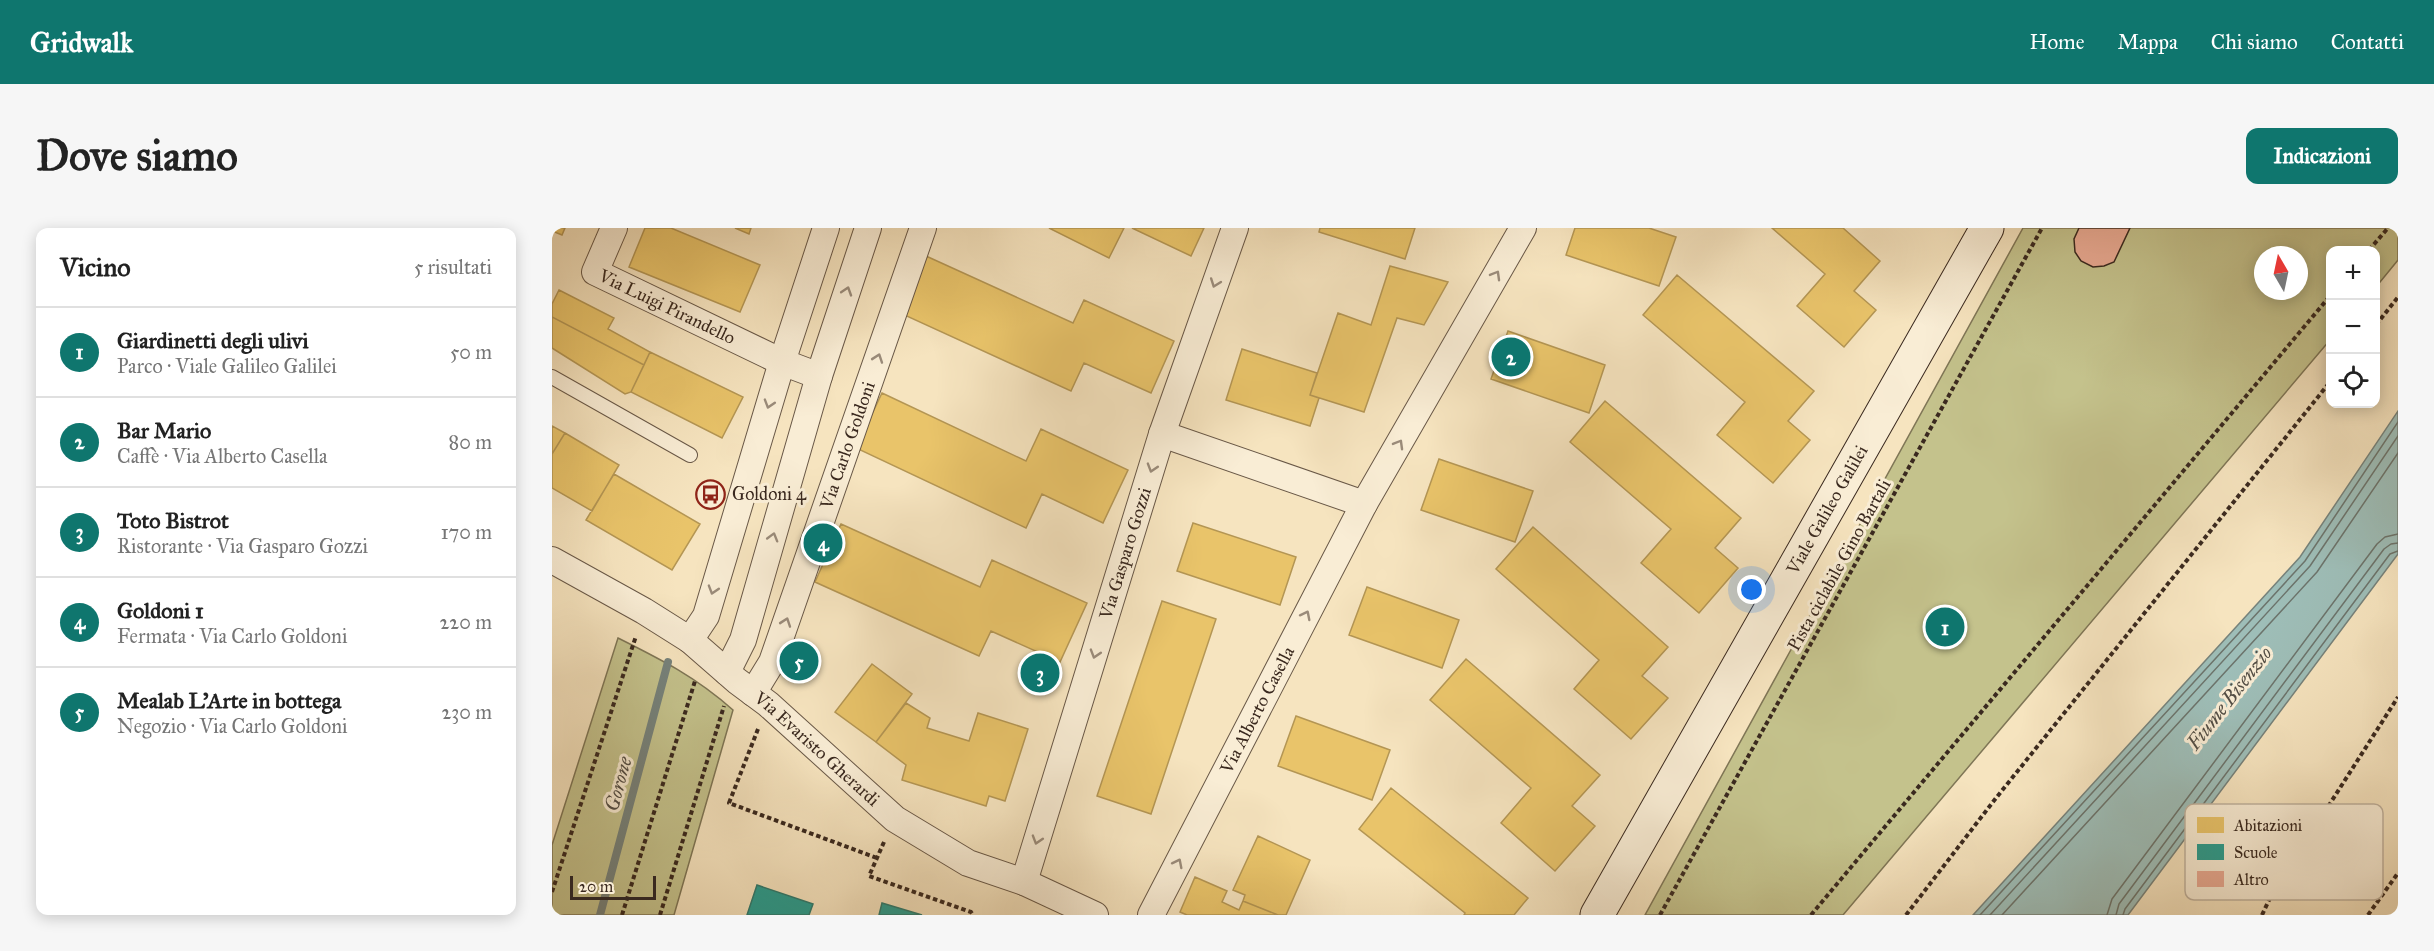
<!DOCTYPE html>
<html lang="it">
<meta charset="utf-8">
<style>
body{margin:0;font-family:"IM FELL Great Primer",serif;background:#f6f6f6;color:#222}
.controls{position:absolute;right:18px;top:18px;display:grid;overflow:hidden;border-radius:12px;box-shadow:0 3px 15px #0003}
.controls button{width:54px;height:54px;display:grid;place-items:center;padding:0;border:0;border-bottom:2px solid #e0e0e0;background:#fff;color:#222;font:30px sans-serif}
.compass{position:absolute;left:1702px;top:18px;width:54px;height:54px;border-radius:50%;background:#fff;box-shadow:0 3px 15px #0003;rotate:351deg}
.scale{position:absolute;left:18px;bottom:15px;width:86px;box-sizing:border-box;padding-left:6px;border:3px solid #3a291f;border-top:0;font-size:16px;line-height:21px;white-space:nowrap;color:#3a291f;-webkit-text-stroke:4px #f9edd5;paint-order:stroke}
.you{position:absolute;left:1200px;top:362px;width:21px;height:21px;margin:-15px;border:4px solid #fff;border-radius:50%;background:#1a73e8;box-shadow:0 0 0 9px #1a73e833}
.badge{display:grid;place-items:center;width:39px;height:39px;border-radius:50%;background:#0f766e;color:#fff;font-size:20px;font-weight:700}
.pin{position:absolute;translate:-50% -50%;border:3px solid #fff;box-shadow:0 2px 6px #0006}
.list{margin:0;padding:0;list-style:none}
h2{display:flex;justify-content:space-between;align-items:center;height:78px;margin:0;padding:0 24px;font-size:26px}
h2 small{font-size:20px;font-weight:400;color:#767676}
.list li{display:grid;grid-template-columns:39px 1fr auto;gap:18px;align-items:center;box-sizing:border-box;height:90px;padding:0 24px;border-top:2px solid #e0e0e0}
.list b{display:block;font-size:22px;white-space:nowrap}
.list p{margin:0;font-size:20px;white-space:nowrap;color:#767676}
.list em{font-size:20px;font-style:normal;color:#767676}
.icon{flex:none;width:33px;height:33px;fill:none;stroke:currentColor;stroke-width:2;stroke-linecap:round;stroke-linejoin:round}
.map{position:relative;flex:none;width:1846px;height:687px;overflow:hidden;border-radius:12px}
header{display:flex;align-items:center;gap:36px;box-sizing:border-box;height:84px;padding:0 30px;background:#0f766e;color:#fff}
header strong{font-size:28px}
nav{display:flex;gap:33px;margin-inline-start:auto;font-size:21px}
.intro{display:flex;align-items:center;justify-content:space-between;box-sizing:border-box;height:144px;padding:0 36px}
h1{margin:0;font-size:42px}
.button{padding:15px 27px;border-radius:12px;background:#0f766e;color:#fff;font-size:21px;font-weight:700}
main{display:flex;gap:36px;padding:0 36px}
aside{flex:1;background:#fff;border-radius:12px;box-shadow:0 3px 15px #0003}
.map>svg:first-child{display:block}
.green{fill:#c4c28c;stroke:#7f7656;stroke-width:1.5;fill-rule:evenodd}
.water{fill:#9ebeb8;stroke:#76827b;stroke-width:1.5}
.homes{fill:#e9c46a;stroke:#b49654;stroke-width:1.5}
.schools{fill:#2a9d8f;stroke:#2f7a6d;stroke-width:1.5}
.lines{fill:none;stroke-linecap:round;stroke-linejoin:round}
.shore{stroke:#6c746c;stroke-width:1.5}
.stream{stroke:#76827b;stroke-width:8}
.building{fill:#e8a992;stroke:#3a291f;stroke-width:1.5}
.service-casing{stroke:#695847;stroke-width:16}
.minor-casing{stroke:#695847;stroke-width:28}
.secondary-casing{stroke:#3a291f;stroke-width:35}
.path{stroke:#3a291f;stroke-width:4;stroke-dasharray:4.5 3;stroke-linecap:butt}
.service{stroke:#f9edd5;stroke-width:14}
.minor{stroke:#f9edd5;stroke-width:26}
.secondary{stroke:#f9edd5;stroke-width:33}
.oneway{stroke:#9a8b7a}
.labels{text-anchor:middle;stroke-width:6;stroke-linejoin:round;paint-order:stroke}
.street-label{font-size:18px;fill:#3a291f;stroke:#f9edd5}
.poi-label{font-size:18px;fill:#3a291f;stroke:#f9edd5;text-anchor:start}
.water-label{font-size:20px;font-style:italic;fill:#534e45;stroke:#f9edd5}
.key{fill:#f9edd5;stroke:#c0b29e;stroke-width:1.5}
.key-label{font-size:16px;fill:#3a291f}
</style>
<header>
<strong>Gridwalk</strong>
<nav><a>Home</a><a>Mappa</a><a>Chi siamo</a><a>Contatti</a></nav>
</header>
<div class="intro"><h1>Dove siamo</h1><a class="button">Indicazioni</a></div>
<main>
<aside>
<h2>Vicino<small>5 risultati</small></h2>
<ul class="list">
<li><span class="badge">1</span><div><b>Giardinetti degli ulivi</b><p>Parco · Viale Galileo Galilei</p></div><em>50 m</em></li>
<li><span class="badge">2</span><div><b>Bar Mario</b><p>Caffè · Via Alberto Casella</p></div><em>80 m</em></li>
<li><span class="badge">3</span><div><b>Toto Bistrot</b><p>Ristorante · Via Gasparo Gozzi</p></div><em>170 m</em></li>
<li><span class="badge">4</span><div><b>Goldoni 1</b><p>Fermata · Via Carlo Goldoni</p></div><em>220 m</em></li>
<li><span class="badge">5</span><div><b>Mealab L'Arte in bottega</b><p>Negozio · Via Carlo Goldoni</p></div><em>230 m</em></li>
</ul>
</aside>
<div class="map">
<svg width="1846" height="687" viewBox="0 0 1846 687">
<rect width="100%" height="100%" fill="#f6e4bf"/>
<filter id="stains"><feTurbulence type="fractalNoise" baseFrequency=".00333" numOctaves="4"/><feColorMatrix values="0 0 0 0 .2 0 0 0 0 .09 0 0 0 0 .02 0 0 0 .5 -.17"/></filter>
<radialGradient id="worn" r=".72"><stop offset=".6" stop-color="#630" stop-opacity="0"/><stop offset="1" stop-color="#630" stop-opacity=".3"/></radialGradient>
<!-- green -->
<path class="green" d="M1471 0H1846V32L1824 59V22H1778V112L1291 687H1093ZM1711 27H1747V63H1711Z
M66 410C110 432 144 449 181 482L122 687H0V617Z"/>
<!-- water -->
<path class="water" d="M1846 183V326L1576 687H1421L1748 329Z"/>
<!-- homes -->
<path class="homes" d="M0 0H13L10 7 0 3Z
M93 0H119L208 37 188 84 77 39Z
M183 0H199L197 6Z
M497 0H572L557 30Z
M580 0H652L639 28Z
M768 0H863L853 31 767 4Z
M1023 0H1097L1124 9 1107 58 1014 27Z
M1220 0H1291L1328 33 1302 63 1324 82 1292 119 1245 78 1273 46Z
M374 28 521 95 532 72 622 113 599 165 532 135 519 163 348 85Z
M838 38 896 54 872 97 845 90 812 184 758 167 786 85 819 97Z
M1125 47 1262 163 1236 193 1258 212 1221 255 1165 207 1193 174 1091 87Z
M7 62 62 90 56 101 98 124 92 137 0 89V76Z
M0 89 92 137 79 164 73 166 0 120Z
M956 103 1053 137 1037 185 939 151Z
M690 121 765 145 758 167 767 170 758 198 674 172Z
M98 124 191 169 170 210 79 164Z
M330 165 474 233 489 201 576 242 551 295 490 266 474 300 304 220Z
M1053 173 1189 290 1163 320 1186 340 1147 385 1089 335 1119 301 1018 214Z
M0 198 13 205 0 226Z
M13 205 67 237 40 283 0 260V226Z
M887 231 981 263 963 314 869 282Z
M62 246 148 296 120 342 34 292Z
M641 295 744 329 728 377 625 343Z
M289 296 428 359 440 332 535 375 508 434 439 403 427 428 263 354Z
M981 299 1116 419 1090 448 1116 470 1079 511 1022 461 1047 432 944 341Z
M815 359 907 392 890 440 797 407Z
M610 373 664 391 599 586 545 568Z
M914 431 1048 547 1020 578 1043 598 1003 643 949 595 979 560 878 472Z
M320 436 360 466 324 514 283 484Z
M354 475 378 490 375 500 417 513 426 485 476 501 453 573 437 568 434 578 350 552 354 537 324 514Z
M744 488 838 522 820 572 726 538Z
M839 560 976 670 962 687H912L913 685 807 601Z
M706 608 758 632 734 687H726L691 673 693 667 681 662Z
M643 649 675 663 670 674 687 682 691 673 726 687H635L628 684Z"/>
<!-- schools -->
<path class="schools" d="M205 657 261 676 257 687H195Z
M330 675 370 687H327Z"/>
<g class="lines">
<!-- shore -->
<path class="shore" d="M1428 687 1753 333 1846 194
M1438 687 1758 338 1846 208
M1450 687 1765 344 1846 225
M1555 687 1560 671 1825 316 1833 309 1846 306
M1564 687 1567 676 1832 321 1839 316 1846 315
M1571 687 1573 681 1838 326 1846 323"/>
<!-- stream -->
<path class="stream" d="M48 687 116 434"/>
</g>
<!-- building -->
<path class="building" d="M1527 0H1578L1562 34 1552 38 1541 39 1529 33 1523 24 1522 11Z"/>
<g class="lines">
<defs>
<path id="service" d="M0 149 138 227"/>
<g id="minor">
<path id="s1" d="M62 0 43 44 230 134 267 148"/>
<path d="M610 206 812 276"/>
<path id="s2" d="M0 332 92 383 138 412 185 453 216 476 343 591 416 635 472 654 543 687"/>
<path d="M138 412 154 388 230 134 274 0"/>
<path d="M175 444 191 412 267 148 316 0"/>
<path id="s3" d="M201 465 220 434 371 0"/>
<path id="s4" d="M472 654 610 206 683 0"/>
<path id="s5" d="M599 687 812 276 971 0"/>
</g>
<g id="secondary">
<path id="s6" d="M1045 687 1435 0"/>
</g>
</defs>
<!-- service casing -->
<use href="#service" class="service-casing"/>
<!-- minor casing -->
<use href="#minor" class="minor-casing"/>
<!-- secondary casing -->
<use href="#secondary" class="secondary-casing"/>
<!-- path -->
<path class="path" d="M1817 22 1836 0
M1824 97 1846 69
M206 501 177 575 325 630
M332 614 317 648 419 684 421 687
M0 664 84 408
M70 687 143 453
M108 687 172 478
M1108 687 1490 0
M1259 687 1778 68
M1354 687 1444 570 1778 154
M1710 687 1719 668 1846 469
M1816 687 1846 645"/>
<!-- service -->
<use href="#service" class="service"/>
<!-- minor -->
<use href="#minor" class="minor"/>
<!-- secondary -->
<use href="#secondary" class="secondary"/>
</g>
<!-- one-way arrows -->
<defs><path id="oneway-chevron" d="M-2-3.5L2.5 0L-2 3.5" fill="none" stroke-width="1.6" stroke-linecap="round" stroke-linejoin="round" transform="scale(1.5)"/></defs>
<g class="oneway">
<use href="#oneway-chevron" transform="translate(944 47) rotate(-60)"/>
<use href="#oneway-chevron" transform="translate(663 55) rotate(110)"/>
<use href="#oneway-chevron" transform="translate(295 63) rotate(-72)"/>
<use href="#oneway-chevron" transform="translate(326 130) rotate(-71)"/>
<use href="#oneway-chevron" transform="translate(217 176) rotate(107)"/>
<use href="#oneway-chevron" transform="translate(847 216) rotate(-60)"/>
<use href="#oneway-chevron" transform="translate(600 240) rotate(107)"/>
<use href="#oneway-chevron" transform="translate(221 309) rotate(-74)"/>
<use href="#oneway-chevron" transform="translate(161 362) rotate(107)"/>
<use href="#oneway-chevron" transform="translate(754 387) rotate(-63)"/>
<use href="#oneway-chevron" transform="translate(234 394) rotate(-71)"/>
<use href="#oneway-chevron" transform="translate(543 426) rotate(107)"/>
<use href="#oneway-chevron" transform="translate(485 612) rotate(107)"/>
<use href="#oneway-chevron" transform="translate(626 635) rotate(-63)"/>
</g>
<!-- icons -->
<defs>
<symbol id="bus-ring" viewBox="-11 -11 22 22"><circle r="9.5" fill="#f9edd5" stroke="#8f2418" stroke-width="1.5"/><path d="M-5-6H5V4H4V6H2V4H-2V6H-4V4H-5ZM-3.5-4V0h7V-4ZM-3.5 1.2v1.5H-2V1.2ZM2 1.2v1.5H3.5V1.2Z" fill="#8f2418"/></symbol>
</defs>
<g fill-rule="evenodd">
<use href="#bus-ring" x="142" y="250" width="33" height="33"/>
</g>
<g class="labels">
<!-- street labels -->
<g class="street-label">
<text dy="6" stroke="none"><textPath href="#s1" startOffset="128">Via Luigi Pirandello</textPath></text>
<text dy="6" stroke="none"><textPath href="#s3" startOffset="266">Via Carlo Goldoni</textPath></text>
<text dy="6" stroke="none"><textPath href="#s6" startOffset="466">Viale Galileo Galilei</textPath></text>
<text dy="6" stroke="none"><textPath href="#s4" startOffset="344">Via Gasparo Gozzi</textPath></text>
<text transform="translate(1287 337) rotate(-61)" y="6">Pista ciclabile Gino Bartali</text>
<text dy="6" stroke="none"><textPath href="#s5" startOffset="231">Via Alberto Casella</textPath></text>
<text dy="6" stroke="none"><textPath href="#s2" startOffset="327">Via Evaristo Gherardi</textPath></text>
</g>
<!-- poi labels -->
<g class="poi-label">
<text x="180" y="272">Goldoni 4</text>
</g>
<!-- water labels -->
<g class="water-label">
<text transform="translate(1677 470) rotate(-52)" y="7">Fiume Bisenzio</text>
<text transform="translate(66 556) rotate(-75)" y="7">Gorone</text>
</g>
</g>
<!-- legend -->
<rect x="1633" y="576" width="198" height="96" rx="9" class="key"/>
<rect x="1645" y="589" width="27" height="16" fill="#e9c46a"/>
<rect x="1645" y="616" width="27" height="16" fill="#2a9d8f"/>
<rect x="1645" y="643" width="27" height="16" fill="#e8a992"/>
<g class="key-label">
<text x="1682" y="603">Abitazioni</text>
<text x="1682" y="630">Scuole</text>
<text x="1682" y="657">Altro</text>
</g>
<rect width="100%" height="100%" filter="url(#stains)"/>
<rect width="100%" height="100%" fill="url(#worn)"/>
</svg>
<div class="controls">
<button>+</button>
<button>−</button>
<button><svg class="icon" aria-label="locate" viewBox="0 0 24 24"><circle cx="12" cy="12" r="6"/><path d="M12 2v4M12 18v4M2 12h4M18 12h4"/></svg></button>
</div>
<svg class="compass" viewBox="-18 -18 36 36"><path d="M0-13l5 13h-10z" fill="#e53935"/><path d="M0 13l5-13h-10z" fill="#767676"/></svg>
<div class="scale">20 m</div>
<div class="you"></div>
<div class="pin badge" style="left:1393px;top:399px">1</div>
<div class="pin badge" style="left:959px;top:129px">2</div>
<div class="pin badge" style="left:488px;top:445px">3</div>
<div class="pin badge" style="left:271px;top:315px">4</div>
<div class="pin badge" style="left:247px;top:433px">5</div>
</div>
</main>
